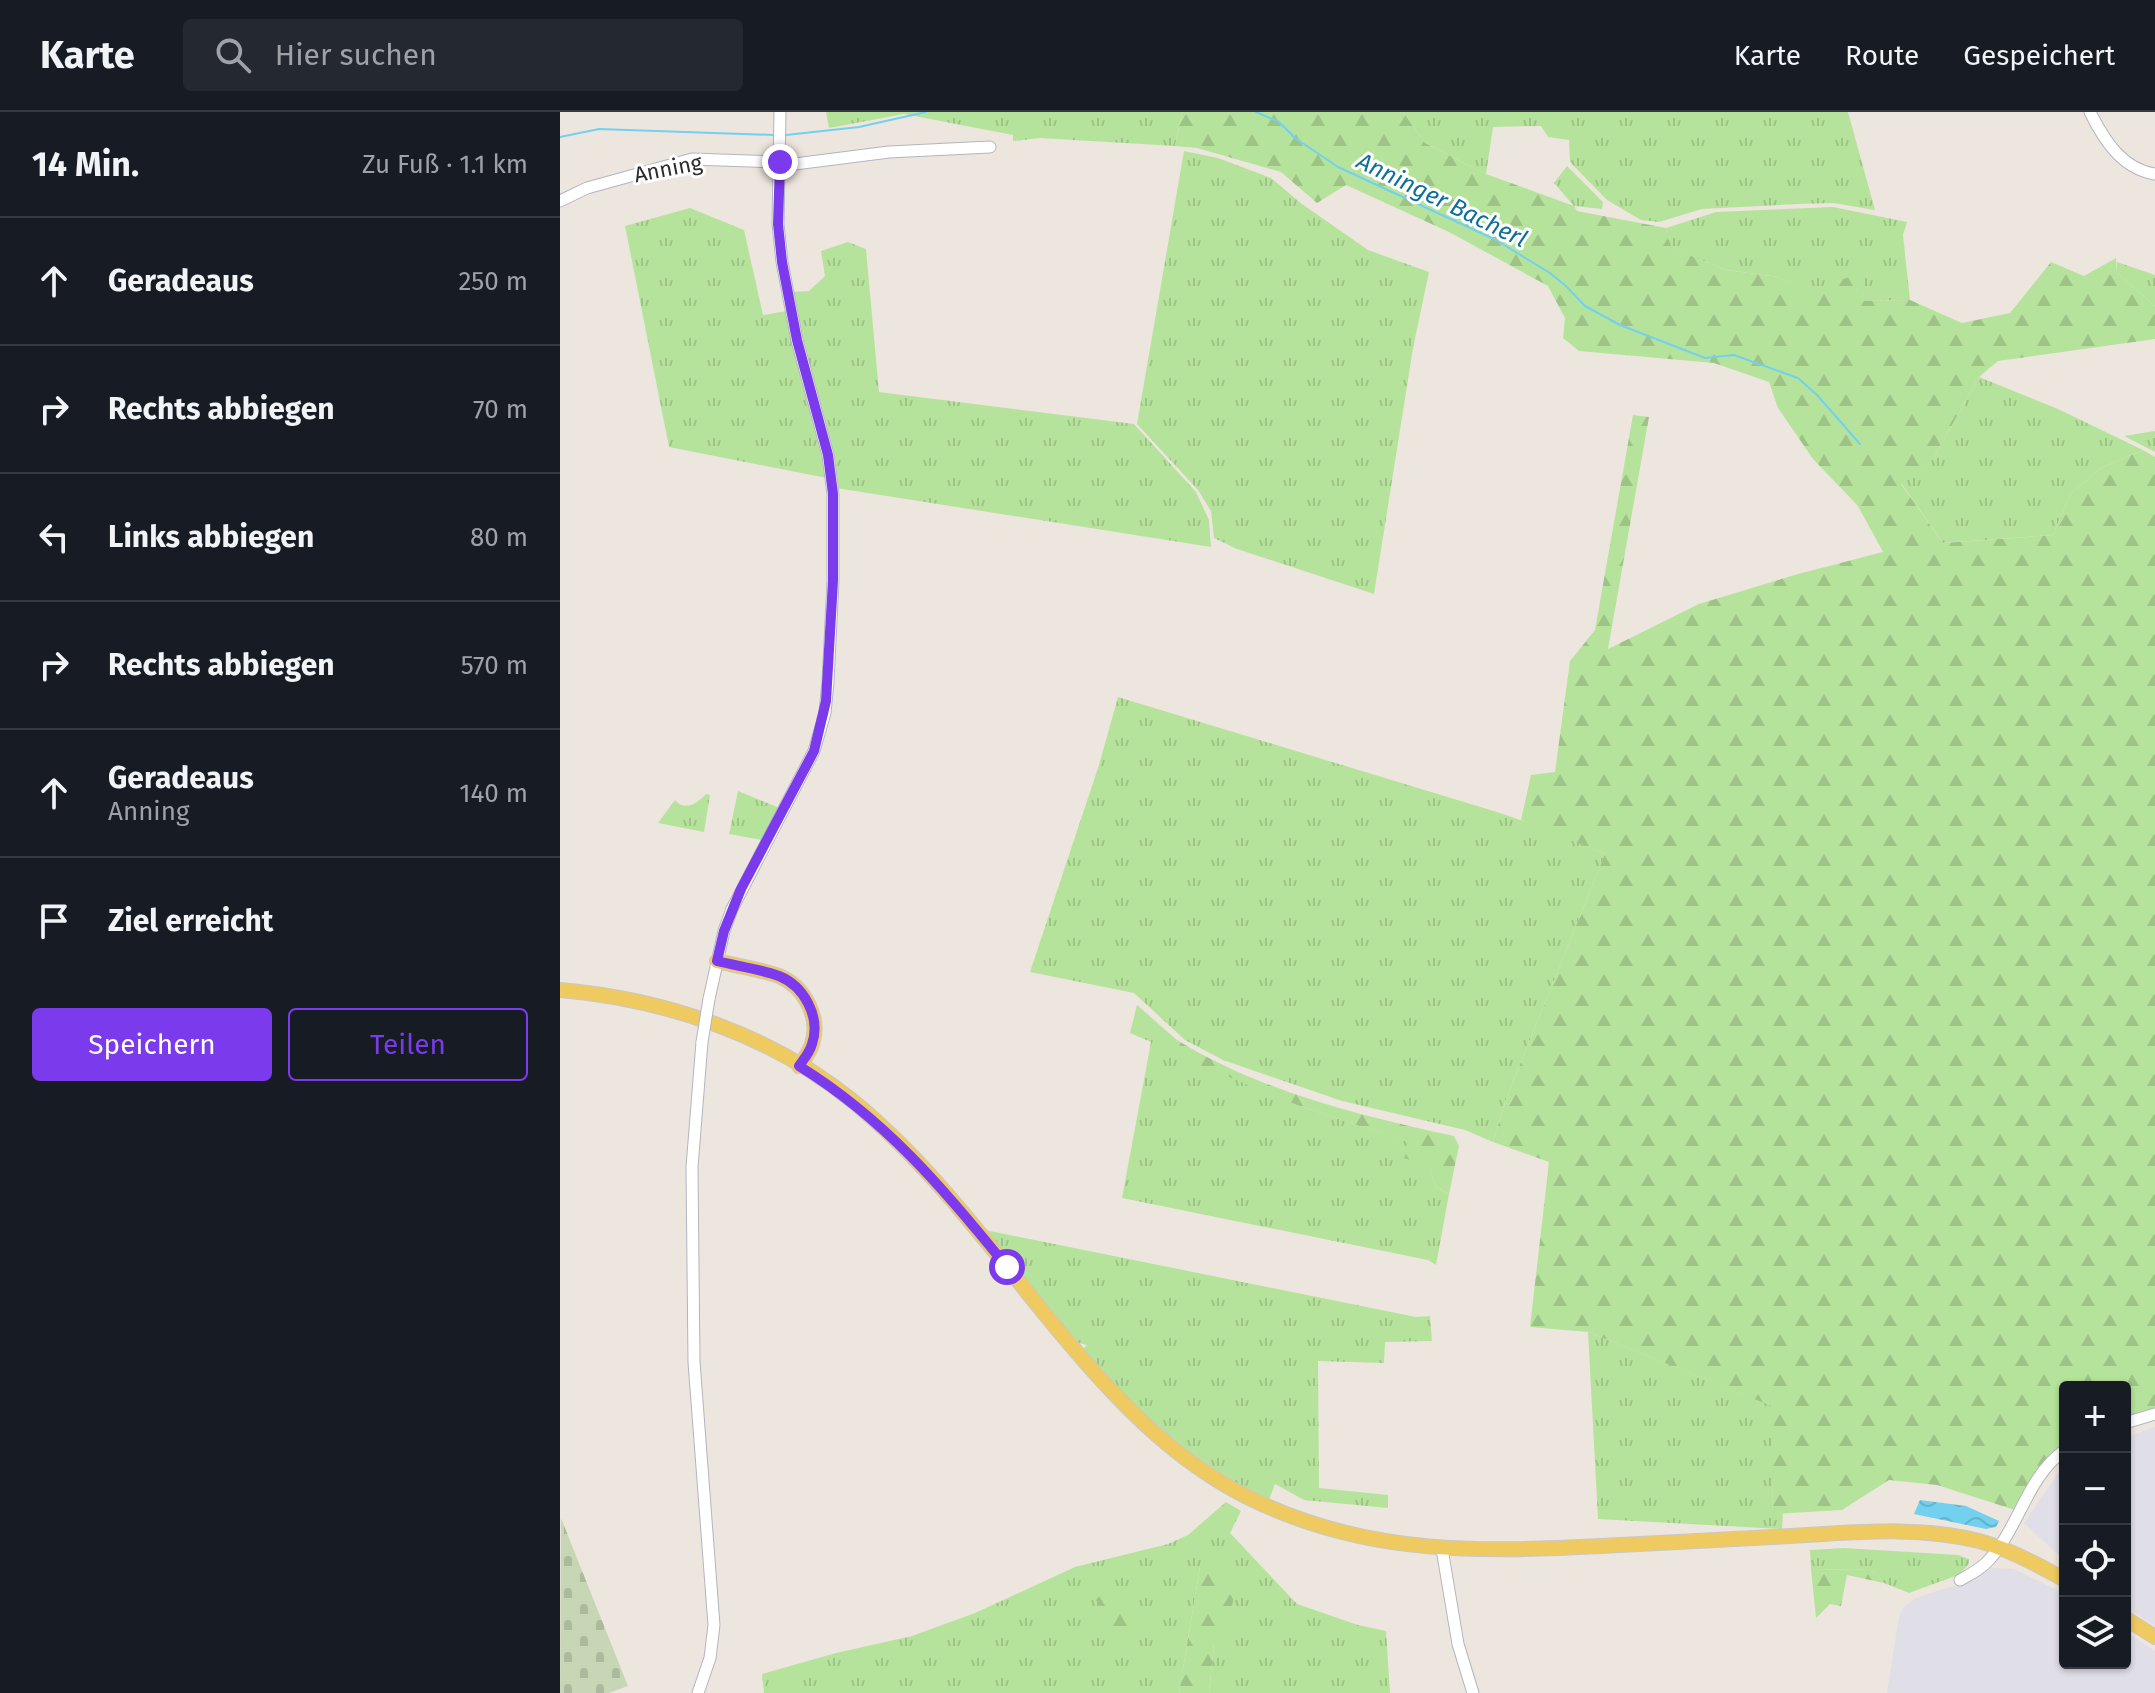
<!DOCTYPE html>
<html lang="de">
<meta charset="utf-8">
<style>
body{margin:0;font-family:"Fira Sans",sans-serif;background:#242831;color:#f1f3f6}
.controls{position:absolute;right:24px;bottom:24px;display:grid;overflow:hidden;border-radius:8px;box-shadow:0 2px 6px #0004}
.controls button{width:72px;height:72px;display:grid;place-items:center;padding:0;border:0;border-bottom:2px solid #363941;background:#171b24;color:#f1f3f6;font:40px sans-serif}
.stop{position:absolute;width:24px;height:24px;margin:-18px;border:6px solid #7c3aed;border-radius:50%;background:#fff}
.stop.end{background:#7c3aed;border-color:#fff;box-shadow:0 2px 8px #0008}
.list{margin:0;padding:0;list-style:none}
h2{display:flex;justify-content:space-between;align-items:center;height:104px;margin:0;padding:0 32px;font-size:34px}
h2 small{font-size:26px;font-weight:400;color:#9ea1a6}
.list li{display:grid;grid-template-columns:52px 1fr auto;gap:24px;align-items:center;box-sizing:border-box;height:128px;padding:0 32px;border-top:2px solid #363941}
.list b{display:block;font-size:30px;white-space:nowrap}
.list p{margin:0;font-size:26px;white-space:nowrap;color:#9ea1a6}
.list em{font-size:26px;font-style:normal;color:#9ea1a6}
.actions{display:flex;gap:16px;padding:24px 32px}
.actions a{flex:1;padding:18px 0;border:2px solid #7c3aed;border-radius:8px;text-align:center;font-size:28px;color:#7c3aed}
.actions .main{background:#7c3aed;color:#fff}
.icon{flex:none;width:44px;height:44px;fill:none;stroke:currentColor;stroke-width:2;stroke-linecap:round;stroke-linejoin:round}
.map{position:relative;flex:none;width:1595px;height:1581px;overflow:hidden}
header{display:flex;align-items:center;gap:48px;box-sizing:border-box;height:112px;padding:0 40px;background:#171b24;border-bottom:2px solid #363941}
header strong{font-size:38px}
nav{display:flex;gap:44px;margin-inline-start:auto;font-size:28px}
.search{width:560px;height:72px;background:#242831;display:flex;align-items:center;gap:20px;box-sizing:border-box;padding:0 28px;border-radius:8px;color:#9ea1a6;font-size:30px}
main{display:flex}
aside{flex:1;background:#171b24}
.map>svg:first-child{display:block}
.industrial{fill:#e0dee6}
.grass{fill:url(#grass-tufts)}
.forest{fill:url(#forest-firs)}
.cemetery{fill:url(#cemetery-stones)}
.water{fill:url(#water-waves)}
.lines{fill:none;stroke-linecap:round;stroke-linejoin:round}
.stream{stroke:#73d0ee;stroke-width:2}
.minor-casing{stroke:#b2b5bf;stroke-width:13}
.major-casing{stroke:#c8c8c8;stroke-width:16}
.minor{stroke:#fff;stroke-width:11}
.major{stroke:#efca61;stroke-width:14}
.minor-bridge-casing{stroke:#b2b5bf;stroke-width:13;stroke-linecap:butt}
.minor-bridge{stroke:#fff;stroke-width:11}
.route{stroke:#7c3aed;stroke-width:10}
.labels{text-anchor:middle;stroke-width:6;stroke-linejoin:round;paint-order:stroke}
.street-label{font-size:22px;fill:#2c2c2c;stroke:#fff}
.water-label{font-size:24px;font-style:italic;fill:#0f6f9c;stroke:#fff}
</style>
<header>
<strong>Karte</strong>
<div class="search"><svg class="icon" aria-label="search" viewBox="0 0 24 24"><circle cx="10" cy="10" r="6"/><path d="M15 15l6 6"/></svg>Hier suchen</div>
<nav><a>Karte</a><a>Route</a><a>Gespeichert</a></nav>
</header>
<main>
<aside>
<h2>14 Min.<small>Zu Fuß · 1.1 km</small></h2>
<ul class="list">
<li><svg class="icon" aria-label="ahead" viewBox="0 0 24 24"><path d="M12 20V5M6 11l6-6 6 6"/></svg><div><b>Geradeaus</b></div><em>250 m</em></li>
<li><svg class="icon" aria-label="right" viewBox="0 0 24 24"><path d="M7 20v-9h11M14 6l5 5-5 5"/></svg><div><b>Rechts abbiegen</b></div><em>70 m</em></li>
<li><svg class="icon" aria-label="left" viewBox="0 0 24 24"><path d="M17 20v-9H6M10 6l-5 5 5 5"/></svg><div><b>Links abbiegen</b></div><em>80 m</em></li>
<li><svg class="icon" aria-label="right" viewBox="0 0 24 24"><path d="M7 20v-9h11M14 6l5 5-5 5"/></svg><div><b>Rechts abbiegen</b></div><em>570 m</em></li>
<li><svg class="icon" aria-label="ahead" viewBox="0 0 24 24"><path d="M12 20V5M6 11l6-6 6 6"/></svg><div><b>Geradeaus</b><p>Anning</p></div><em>140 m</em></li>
<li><svg class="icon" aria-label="arrive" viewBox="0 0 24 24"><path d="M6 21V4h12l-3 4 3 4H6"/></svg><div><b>Ziel erreicht</b></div></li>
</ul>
<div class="actions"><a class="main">Speichern</a><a>Teilen</a></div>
</aside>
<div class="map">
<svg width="1595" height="1581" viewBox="0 0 1595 1581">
<defs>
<pattern id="grass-tufts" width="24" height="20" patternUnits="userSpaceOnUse" patternTransform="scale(2)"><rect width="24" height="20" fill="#b6e39b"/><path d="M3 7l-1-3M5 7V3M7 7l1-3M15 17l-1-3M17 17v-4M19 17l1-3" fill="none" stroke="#9dc386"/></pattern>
<pattern id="forest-firs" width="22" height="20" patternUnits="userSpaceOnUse" patternTransform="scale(2)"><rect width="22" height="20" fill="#b6e39b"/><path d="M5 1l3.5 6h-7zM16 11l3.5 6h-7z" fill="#9dc386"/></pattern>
<pattern id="cemetery-stones" width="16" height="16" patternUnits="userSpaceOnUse" patternTransform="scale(2)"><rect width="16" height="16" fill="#c7d7b5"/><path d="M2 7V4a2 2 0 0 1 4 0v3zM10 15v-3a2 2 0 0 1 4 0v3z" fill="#abb99c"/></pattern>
<pattern id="water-waves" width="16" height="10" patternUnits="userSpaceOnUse" patternTransform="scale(2)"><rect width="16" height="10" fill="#73d0ee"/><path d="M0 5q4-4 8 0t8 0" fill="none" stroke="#64b3cc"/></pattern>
</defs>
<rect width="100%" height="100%" fill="#ede6de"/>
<!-- industrial -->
<path class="industrial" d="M1595 1315V1514L1565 1494V1326Z
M1505 1351V1449L1464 1411Z
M1431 1456 1454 1457 1505 1482V1551H1565V1519L1595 1539V1581H1327L1339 1505 1343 1496 1356 1486 1409 1469Z"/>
<!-- grass -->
<path class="grass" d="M266 0H622L615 34 480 26 453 29V23L344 2 269 16Z
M843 0H1288L1315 98 1273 91 1238 92 1142 97 1099 110 1081 108 1047 88 1010 50 1009 28 988 25 981 14 933 15 926 62 865 31Z
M624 39 658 46 711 66 742 92 808 138 869 160 853 236 814 482 677 437 654 426 651 399 638 378 577 312Z
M1007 54 1043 90 1042 97 1014 94 994 71Z
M1273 95 1347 110 1343 123 1350 188 1303 189 1305 160 1247 181 1219 165 1166 158 1108 135 1106 116 1156 100Z
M130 96 184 118 203 203 227 199 267 366 109 335 65 114Z
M288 130 306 137 319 280 574 312 636 380 649 408 651 435 276 376 230 180 249 179 265 164 261 139Z
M1557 150 1595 163V194L1557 161Z
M1419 265 1498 297 1583 338 1541 356 1510 382 1493 423 1383 431 1341 371 1373 347Z
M1595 319V340L1564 324Z
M558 585 937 700 986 717 1045 742 946 987 933 1030 905 1018 782 989 663 948 625 928 574 881 470 860 539 653Z
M178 679 217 695 219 699 202 728 169 722Z
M146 682 150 683 144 720 98 711 115 688C125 700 138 691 146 682Z
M577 893 617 928 612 934 737 993 848 1030 869 1054 876 1075 889 1082 876 1153 868 1148 562 1086 591 930 570 921Z
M425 1118 856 1205 870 1204 872 1229 825 1230 824 1251 758 1249 759 1376 828 1383V1396L744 1388 715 1372 709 1388C653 1362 603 1322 560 1278 546 1265 532 1253 523 1237L527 1233 519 1231 513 1226Z
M1028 1220 1215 1295 1212 1401H1223L1222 1417 1038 1407Z
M666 1390 681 1399 670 1421 737 1492 798 1513 826 1519 830 1581H649L654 1531 640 1455 619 1581H204L202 1562 276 1541 352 1524 415 1501 515 1455 608 1432 628 1423Z
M1284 1436 1398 1443 1409 1447V1452L1398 1463 1349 1481 1324 1471 1312 1458 1251 1457 1250 1438Z"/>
<!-- forest -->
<path class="forest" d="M622 0H843L865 31 926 62 1014 94 1017 99 1106 116 1109 135 1166 158 1219 165 1247 180 1306 159 1303 189 1350 188 1402 211 1450 201 1491 150 1524 164 1556 146 1557 161 1595 194V227L1438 249 1419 265 1373 347 1341 372 1383 431 1493 423 1510 382 1541 356 1583 338 1595 345V1302L1565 1312V1275H1505V1335L1455 1398 1377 1373 1329 1368 1282 1398 1212 1402 1214 1295 1028 1220 970 1215 989 1050 933 1030 946 987 1045 742 961 708 971 663 995 660 1010 549 1035 518 1073 303 1089 305 1048 537 1139 492 1238 462 1323 440 1298 394 1253 347 1218 296 1209 270 1154 251 1019 239 1003 226 1005 206 988 174 889 120 786 73 757 91 721 60 637 36 615 34Z
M617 928C700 979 800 1004 894 1024L899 1034 889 1082 876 1075 869 1054 844 1046 847 1030 737 993 633 950 611 934Z
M640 1455 677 1469 667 1519 654 1531 649 1581H619Z
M1251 1457 1312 1458 1324 1471 1287 1463 1281 1494 1270 1492 1256 1506Z
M545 1479 558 1482 574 1503 571 1516 563 1521 552 1519V1512L536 1488Z"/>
<!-- cemetery -->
<path class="cemetery" d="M1 1406 68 1574 49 1581H0Z"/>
<!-- water -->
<path class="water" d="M1360 1388 1406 1394 1439 1409 1436 1415 1426 1417 1354 1402Z"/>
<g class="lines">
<!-- stream -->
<path class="stream" d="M696 0 719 10 735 26 778 55 936 128 990 161 1006 174 1025 194 1060 213 1145 246 1174 243 1238 266 1257 283 1300 332
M226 23 299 15 366 0
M0 25 39 17 214 23"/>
<defs>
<path id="minor" d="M1530 0C1544 28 1562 57 1595 62
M0 89 27 76 132 47 220 50 227 53 329 40 430 35
M149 887 164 819 172 797 254 639 265 601 268 570 273 469V382L268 343 237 228 222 150 218 112 220 0
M1565 1311 1595 1302
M882 1437 898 1532 913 1581
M1400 1468C1409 1463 1419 1458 1426 1451 1459 1418 1466 1365 1505 1338
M138 1581 150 1546 154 1513 134 1250 132 1055 142 930"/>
<path id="major" d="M157 849C177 854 200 857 219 864 244 874 261 906 252 932 250 940 244 947 239 954
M0 878C105 887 212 923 294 990 367 1050 425 1128 484 1201 545 1276 612 1352 702 1392 814 1443 921 1440 1041 1434 1098 1431 1155 1428 1213 1425 1281 1422 1352 1412 1419 1429 1449 1437 1479 1453 1505 1468
M1565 1506 1595 1525"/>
</defs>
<!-- minor casing -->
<use href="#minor" class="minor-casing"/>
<!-- major casing -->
<use href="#major" class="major-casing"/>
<!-- minor -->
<use href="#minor" class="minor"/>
<!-- major -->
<use href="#major" class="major"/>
<defs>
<path id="minor-bridge" d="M142 930 149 887"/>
</defs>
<!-- minor-bridge casing -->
<use href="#minor-bridge" class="minor-bridge-casing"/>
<!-- minor-bridge -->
<use href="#minor-bridge" class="minor-bridge"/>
</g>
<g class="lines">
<!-- route -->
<path class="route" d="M220 50 218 112 222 150 237 228 268 343 273 382V469L266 589 254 639 181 777 164 819 157 849C177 854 200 857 219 864 244 874 261 905 252 932 250 940 244 947 239 954 325 1007 385 1078 447 1155"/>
</g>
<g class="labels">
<!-- street labels -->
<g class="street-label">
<text transform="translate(108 56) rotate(-11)" y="8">Anning</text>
</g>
<!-- water labels -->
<g class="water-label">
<text transform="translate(882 88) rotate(26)" y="8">Anninger Bacherl</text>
</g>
</g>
</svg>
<div class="controls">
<button>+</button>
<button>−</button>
<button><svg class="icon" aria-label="locate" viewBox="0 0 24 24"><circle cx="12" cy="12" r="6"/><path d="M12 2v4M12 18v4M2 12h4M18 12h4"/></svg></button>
<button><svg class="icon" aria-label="layers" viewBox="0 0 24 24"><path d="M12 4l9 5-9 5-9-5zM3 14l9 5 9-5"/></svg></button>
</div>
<div class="stop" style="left:447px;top:1155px"></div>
<div class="stop end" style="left:220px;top:50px"></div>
</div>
</main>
